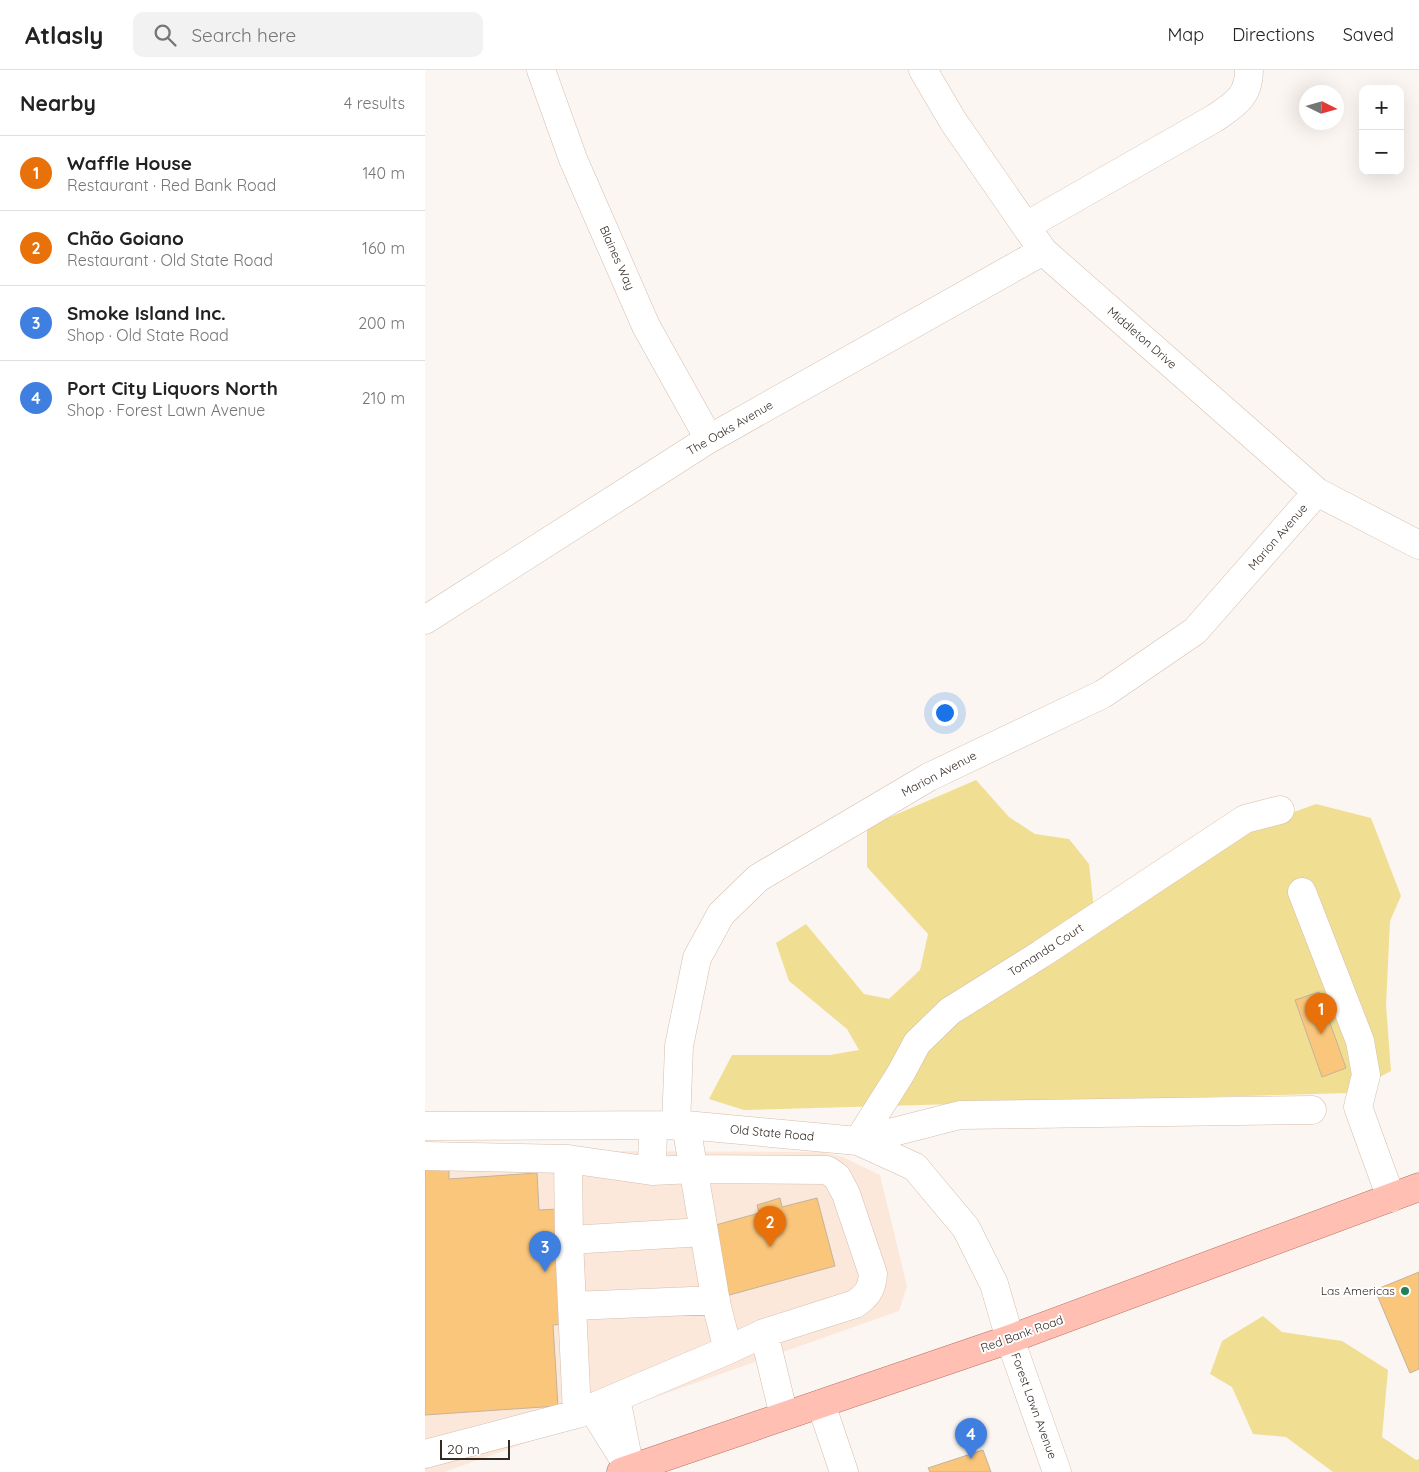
<!DOCTYPE html>
<meta charset="utf-8">
<style>
body{margin:0;font-family:Quicksand,sans-serif;background:#f2f2f2;color:#222}
.controls{position:absolute;right:15px;top:15px;display:grid;overflow:hidden;border-radius:10px;box-shadow:0 5px 20px #0002}
.controls button{width:45px;height:45px;display:grid;place-items:center;padding:0;border:0;border-bottom:1px solid #e0e0e0;background:#fff;color:#222;font:25px sans-serif}
.compass{position:absolute;left:874px;top:15px;width:45px;height:45px;border-radius:50%;background:#fff;box-shadow:0 5px 20px #0002;rotate:95deg}
.scale{position:absolute;left:15px;bottom:12px;width:70px;box-sizing:border-box;padding-left:5px;border:2px solid #332a24;border-top:0;font-size:14px;line-height:18px;white-space:nowrap;color:#332a24;-webkit-text-stroke:4px #fff;paint-order:stroke}
.you{position:absolute;left:519px;top:642px;width:18px;height:18px;margin:-12px;border:4px solid #fff;border-radius:50%;background:#1a73e8;box-shadow:0 0 0 8px #1a73e833}
.badge{display:grid;place-items:center;width:32px;height:32px;border-radius:50%;background:#7c3aed;color:#fff;font-size:16px;font-weight:700}
.pin{position:absolute;translate:-50% -41px;filter:drop-shadow(0 1px 2px #0008)}
.pin::after{content:'';position:absolute;top:26px;width:18px;height:15px;background:inherit;clip-path:polygon(0 0,100% 0,50% 100%)}
.list{margin:0;padding:0;list-style:none}
h2{display:flex;justify-content:space-between;align-items:center;height:65px;margin:0;padding:0 20px;font-size:21px}
h2 small{font-size:16px;font-weight:400;color:#767676}
.list li{display:grid;grid-template-columns:32px 1fr auto;gap:15px;align-items:center;box-sizing:border-box;height:75px;padding:0 20px;border-top:1px solid #e0e0e0}
.list b{display:block;font-size:19px;white-space:nowrap}
.list p{margin:0;font-size:16px;white-space:nowrap;color:#767676}
.list em{font-size:16px;font-style:normal;color:#767676}
.icon{flex:none;width:28px;height:28px;fill:none;stroke:currentColor;stroke-width:2;stroke-linecap:round;stroke-linejoin:round}
.map{position:relative;flex:none;width:994px;height:1402px;overflow:hidden}
header{display:flex;align-items:center;gap:30px;box-sizing:border-box;height:70px;padding:0 25px;background:#fff;border-bottom:1px solid #e0e0e0}
header strong{font-size:24px}
nav{display:flex;gap:28px;margin-inline-start:auto;font-size:18px}
.search{width:350px;height:45px;background:#f2f2f2;display:flex;align-items:center;gap:12px;box-sizing:border-box;padding:0 18px;border-radius:10px;color:#767676;font-size:19px}
main{display:flex}
aside{flex:1;background:#fff}
.map>svg:first-child{display:block}
.built{fill:#fce8db}
.green{fill:#f0de93}
.building{fill:#fac67c;stroke:#c3b39d}
.lines{fill:none;stroke-linecap:round;stroke-linejoin:round}
.minor-casing{stroke:#d6bdad;stroke-width:29}
.major-casing{stroke:#b86f60;stroke-width:29}
.minor{stroke:#fff;stroke-width:28}
.major{stroke:#ffbfb3;stroke-width:28}
.poi-dot{fill:#208059;stroke:#fff;stroke-width:2}
.labels{text-anchor:middle;stroke-width:4;stroke-linejoin:round;paint-order:stroke}
.street-label{font-size:12px;fill:#332a24;stroke:#fff}
.poi-label{font-size:12px;fill:#332a24;stroke:#fff;text-anchor:end}
</style>
<header>
<strong>Atlasly</strong>
<div class="search"><svg class="icon" aria-label="search" viewBox="0 0 24 24"><circle cx="10" cy="10" r="6"/><path d="M15 15l6 6"/></svg>Search here</div>
<nav><a>Map</a><a>Directions</a><a>Saved</a></nav>
</header>
<main>
<aside>
<h2>Nearby<small>4 results</small></h2>
<ul class="list">
<li><span class="badge" style="background:#e8710a">1</span><div><b>Waffle House</b><p>Restaurant · Red Bank Road</p></div><em>140 m</em></li>
<li><span class="badge" style="background:#e8710a">2</span><div><b>Chão Goiano</b><p>Restaurant · Old State Road</p></div><em>160 m</em></li>
<li><span class="badge" style="background:#3f7fe0">3</span><div><b>Smoke Island Inc.</b><p>Shop · Old State Road</p></div><em>200 m</em></li>
<li><span class="badge" style="background:#3f7fe0">4</span><div><b>Port City Liquors North</b><p>Shop · Forest Lawn Avenue</p></div><em>210 m</em></li>
</ul>
</aside>
<div class="map">
<svg width="994" height="1402" viewBox="0 0 994 1402">
<rect width="100%" height="100%" fill="#fbf6f2"/>
<!-- built -->
<path class="built" d="M0 1080 397 1082 418 1087 455 1105 482 1216 474 1241 19 1402H0Z"/>
<!-- green -->
<path class="green" d="M551 710 584 747 610 764 644 769 664 794 669 839 795 769 891 734 946 748 976 826 965 851 961 935 966 1001 924 1023 319 1040 284 1029 307 985H405L434 980 422 959 364 911 351 873 381 854 439 924 464 929 495 900 503 864 442 797V757Z
M838 1246 857 1262 917 1271 963 1300 957 1367 991 1390 994 1389V1402H908L861 1367 828 1364 807 1317 785 1304 797 1271Z"/>
<!-- building -->
<path class="building" d="M894 922 921 998 897 1007 870 930Z
M24 1097V1109L112 1103 114 1140 133 1139 140 1254 128 1255 133 1336 0 1345V1098Z
M355 1128 357 1137 392 1128 410 1196 301 1226 280 1158 334 1143 332 1135Z
M994 1202V1299L985 1303 950 1220Z
M558 1380 566 1402H505L503 1398Z"/>
<g class="lines">
<defs>
<path id="minor" d="M116 0 148 89 221 256 284 369
M498 0 528 51 618 181 892 422 994 475
M601 156 790 48C810 34 824 27 824 0
M0 550 284 369 618 181
M877 822 935 971 941 1005 933 1037 966 1128
M0 1056 261 1055 433 1071 490 1097 541 1158 569 1214 585 1269 632 1402
M228 1056 227 1101 269 1099 402 1100 412 1107 421 1124 448 1204C447 1219 442 1226 430 1234L339 1263 303 1280
M251 1056 254 976 272 888 296 844 333 808 504 707 678 624 770 561 892 422
M433 1071 476 1003 492 973 525 941 616 884 820 749 855 740
M433 1071 535 1045 887 1040
M0 1086 143 1089
M144 1170 279 1162
M147 1236 291 1230
M339 1263 359 1346
M396 1334 419 1402
M167 1338 205 1399 191 1328
M152 1344 144 1170 143 1089 227 1101
M0 1384 152 1344 303 1280 291 1233 261 1055"/>
<path id="major" d="M196 1402 585 1269 994 1117"/>
</defs>
<!-- minor casing -->
<use href="#minor" class="minor-casing"/>
<!-- major casing -->
<use href="#major" class="major-casing"/>
<!-- minor -->
<use href="#minor" class="minor"/>
<!-- major -->
<use href="#major" class="major"/>
</g>
<!-- markers -->
<circle class="poi-dot" cx="980" cy="1221" r="5"/>
<g class="labels">
<!-- street labels -->
<g class="street-label">
<text transform="translate(192 188) rotate(66)" y="4">Blaines Way</text>
<text transform="translate(717 268) rotate(41)" y="4">Middleton Drive</text>
<text transform="translate(305 358) rotate(-30)" y="4">The Oaks Avenue</text>
<text transform="translate(853 467) rotate(-49)" y="4">Marion Avenue</text>
<text transform="translate(514 704) rotate(-28)" y="4">Marion Avenue</text>
<text transform="translate(621 880) rotate(-33)" y="4">Tomanda Court</text>
<text transform="translate(347 1063) rotate(5)" y="4">Old State Road</text>
<text transform="translate(597 1264) rotate(-20)" y="4">Red Bank Road</text>
<text transform="translate(609 1336) rotate(70)" y="4">Forest Lawn Avenue</text>
</g>
<!-- poi labels -->
<g class="poi-label">
<text x="970" y="1225">Las Americas</text>
</g>
</g>
</svg>
<div class="controls">
<button>+</button>
<button>−</button>
</div>
<svg class="compass" viewBox="-18 -18 36 36"><path d="M0-13l5 13h-10z" fill="#e53935"/><path d="M0 13l5-13h-10z" fill="#767676"/></svg>
<div class="scale">20 m</div>
<div class="you"></div>
<div class="pin badge" style="left:896px;top:964px;background:#e8710a">1</div>
<div class="pin badge" style="left:345px;top:1177px;background:#e8710a">2</div>
<div class="pin badge" style="left:120px;top:1202px;background:#3f7fe0">3</div>
<div class="pin badge" style="left:546px;top:1389px;background:#3f7fe0">4</div>
</div>
</main>
